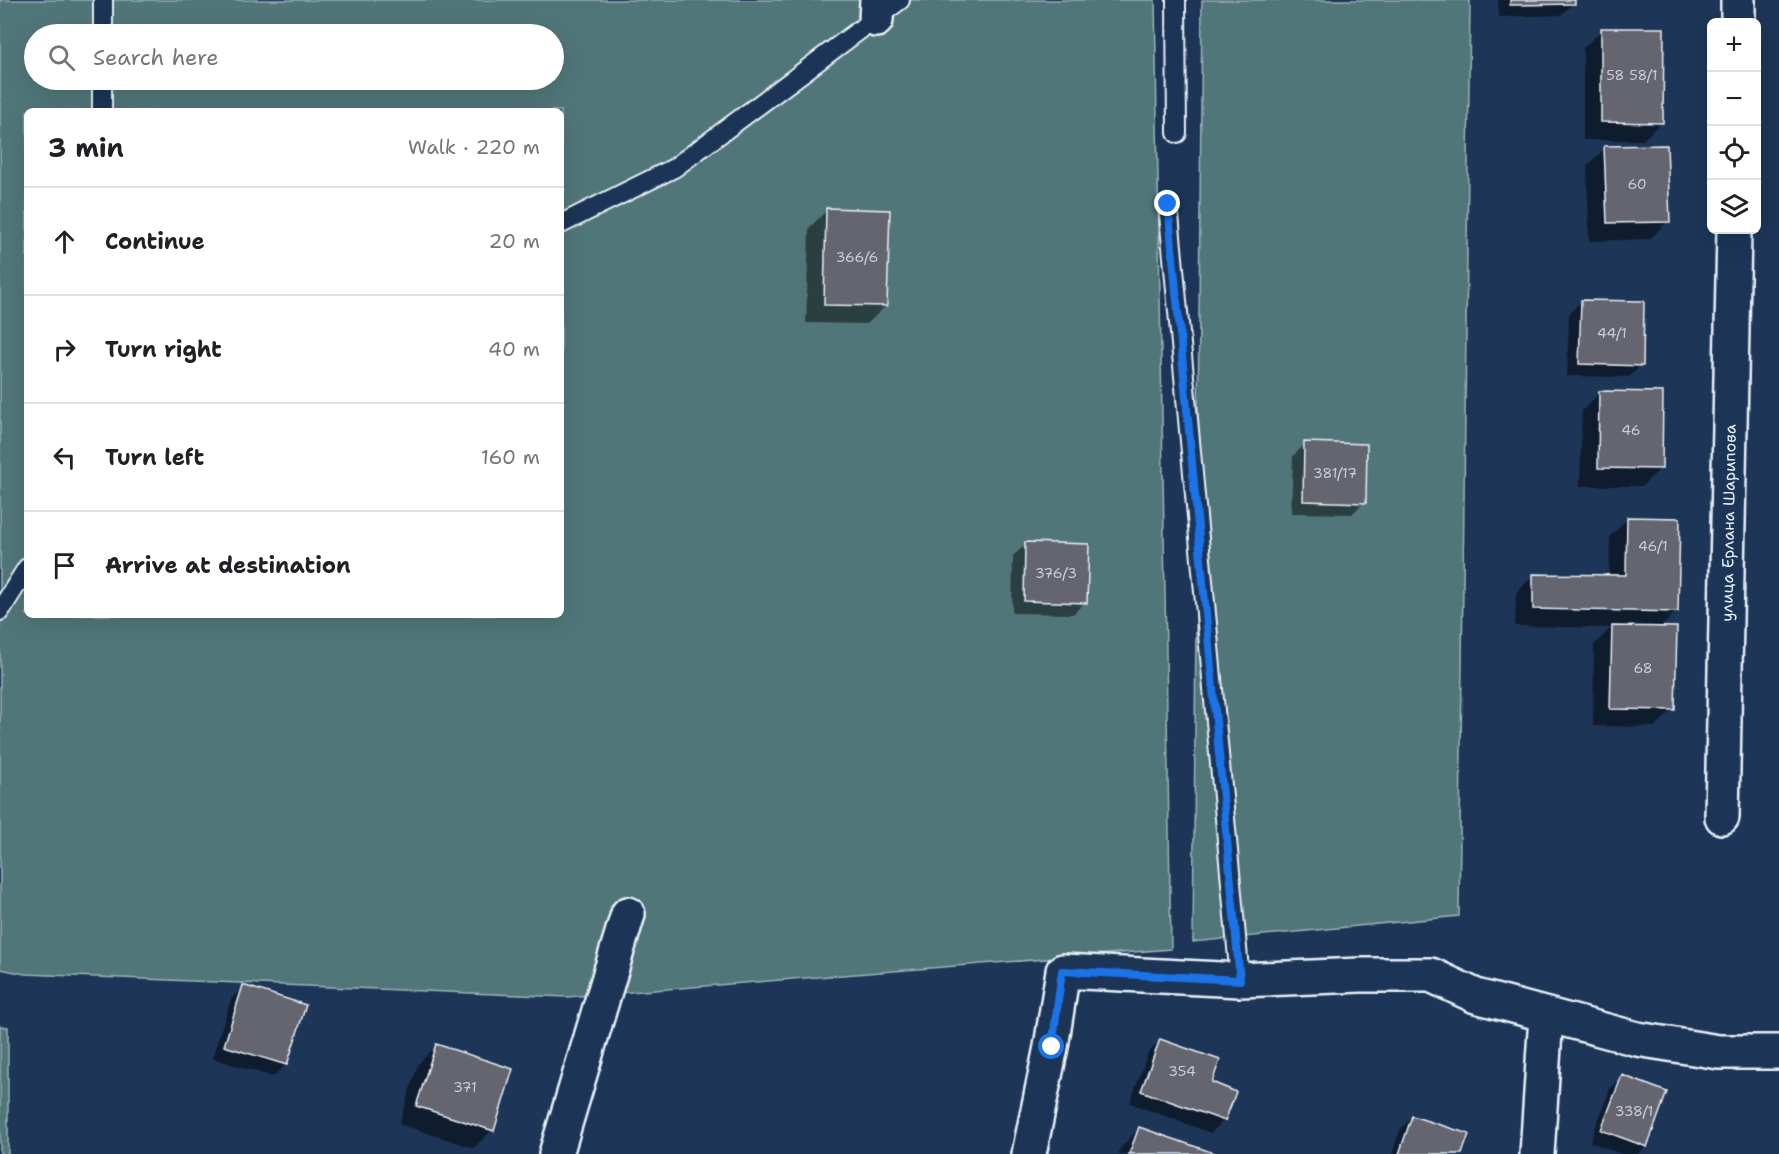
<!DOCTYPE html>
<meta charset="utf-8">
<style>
body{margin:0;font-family:"Shantell Sans",sans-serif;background:#f6f6f6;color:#202124}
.controls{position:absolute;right:18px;top:18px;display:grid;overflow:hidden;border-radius:9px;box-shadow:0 6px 24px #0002}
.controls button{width:54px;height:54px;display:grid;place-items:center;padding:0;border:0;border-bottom:2px solid #e0e0e0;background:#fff;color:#202124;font:30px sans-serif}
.stop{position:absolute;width:18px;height:18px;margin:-14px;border:4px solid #1a73e8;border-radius:50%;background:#fff}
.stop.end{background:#1a73e8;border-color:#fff;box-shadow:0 2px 6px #0008}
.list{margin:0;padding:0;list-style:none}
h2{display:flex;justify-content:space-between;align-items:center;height:78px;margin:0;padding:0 24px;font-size:26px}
h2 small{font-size:20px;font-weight:400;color:#757577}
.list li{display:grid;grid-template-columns:39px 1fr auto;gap:18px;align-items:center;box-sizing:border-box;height:108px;padding:0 24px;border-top:2px solid #e0e0e0}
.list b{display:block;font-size:22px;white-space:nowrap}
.list em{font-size:20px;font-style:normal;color:#757577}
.icon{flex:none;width:33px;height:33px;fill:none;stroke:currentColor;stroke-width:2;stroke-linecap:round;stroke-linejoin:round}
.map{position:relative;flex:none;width:1779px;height:1154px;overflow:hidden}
.search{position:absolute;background:#fff;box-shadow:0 6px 24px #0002;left:24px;top:24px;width:540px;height:66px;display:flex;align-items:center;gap:15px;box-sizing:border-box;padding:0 21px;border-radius:33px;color:#757577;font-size:22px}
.panel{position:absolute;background:#fff;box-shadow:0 6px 24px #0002;left:24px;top:108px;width:540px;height:510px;border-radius:9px}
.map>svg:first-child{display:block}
.green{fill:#517679;stroke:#9cb4b8;stroke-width:1.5;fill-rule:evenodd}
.shadow{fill:#0007}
.building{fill:#65656f;stroke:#e8f1f8;stroke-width:1.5}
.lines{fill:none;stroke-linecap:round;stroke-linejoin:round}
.lane-casing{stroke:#e8f1f8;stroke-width:22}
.street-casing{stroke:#e8f1f8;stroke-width:38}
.lane{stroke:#1d3557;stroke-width:18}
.street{stroke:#1d3557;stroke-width:33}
.route{stroke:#1a73e8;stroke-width:8}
.labels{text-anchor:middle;stroke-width:6;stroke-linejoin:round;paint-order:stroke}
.number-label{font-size:14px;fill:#c7ced6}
.street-label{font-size:16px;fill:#e8f1f8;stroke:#1d3557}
</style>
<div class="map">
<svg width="1779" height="1154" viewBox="0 0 1779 1154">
<rect width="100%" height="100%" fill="#1d3557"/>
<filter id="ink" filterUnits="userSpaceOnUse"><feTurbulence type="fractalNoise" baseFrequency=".0167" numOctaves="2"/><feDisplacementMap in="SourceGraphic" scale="12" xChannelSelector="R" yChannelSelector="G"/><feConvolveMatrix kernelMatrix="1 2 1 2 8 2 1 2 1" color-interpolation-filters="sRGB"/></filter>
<g filter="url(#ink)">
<!-- green -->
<path class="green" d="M0 0H1155L1171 949 567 997 25 974 0 969ZM34 34H554V80H34ZM27 111H561V615H27Z
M1202 0H1470L1459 916 1193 942Z
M0 1026 8 1027V1154H0Z"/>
<!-- shadow -->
<path class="shadow" d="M1498 0H1574V3L1561 15 1499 17Z
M1602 30 1661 122 1643 140H1583V48Z
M1605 148 1668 221 1650 239 1589 241 1587 166Z
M827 210 886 306 867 324 806 323 809 228Z
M1581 301 1641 365 1629 377 1567 376 1569 314Z
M1600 392 1661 468 1642 486H1580L1582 411Z
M1305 444 1364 502 1352 514 1291 513 1293 456Z
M1628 518 1676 611 1660 628 1673 709 1655 727 1593 726 1594 645 1611 628 1515 626 1516 593 1534 575 1609 576 1610 536Z
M1026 544 1085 602 1073 614 1012 613 1013 556Z
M243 987 286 1064 273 1077 212 1058 231 999Z
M1160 1041 1210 1083 1224 1120 1211 1133 1130 1103 1148 1053Z
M436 1046 492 1130 474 1148 399 1124 418 1064Z
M1622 1077 1665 1093 1645 1147 1638 1154H1621L1590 1142 1610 1089Z
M1412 1117 1461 1154H1392L1400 1130Z
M1139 1129 1212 1154H1118L1121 1147Z"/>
<!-- building -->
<path class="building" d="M1510 0H1575V4L1510 5Z
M1601 28H1664L1663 123 1601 122Z
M1667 145 1670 222 1607 223 1604 146Z
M826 208 890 210 887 306 824 305Z
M1581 300 1644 301 1643 366 1579 364Z
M1599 391 1663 392 1662 469 1598 468Z
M1304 442 1367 444 1366 503 1303 501Z
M1627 517 1680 518 1678 612 1533 609V574L1626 575Z
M1025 542 1089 544 1087 603 1024 601Z
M1612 626 1677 627 1675 710 1610 709Z
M243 985 306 1005 287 1065 224 1046Z
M1160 1039 1220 1060 1212 1082 1236 1092 1225 1121 1141 1091Z
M436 1044 513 1069 494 1131 416 1106Z
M1622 1075 1667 1092 1647 1147 1601 1130Z
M1412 1116 1469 1134 1462 1154H1399Z
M1139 1127 1214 1153V1154H1129Z"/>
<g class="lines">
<defs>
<path id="lane" d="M1176 0 1177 133
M103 34V0
M102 111V80
M1168 204 1240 980
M561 224 674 168 900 0
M0 611 27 568"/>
<path id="street" d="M876 20 877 0
M1738 22V0
M1722 817 1734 230
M556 1154 628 914
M1029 1154 1051 1047 1063 971 1240 980 1361 975H1431L1476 996 1637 1039 1719 1052H1779
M1537 1154 1546 1016"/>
</defs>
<!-- lane casing -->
<use href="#lane" class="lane-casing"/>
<!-- street casing -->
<use href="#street" class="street-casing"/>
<!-- lane -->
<use href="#lane" class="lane"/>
<!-- street -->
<use href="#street" class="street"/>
</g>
</g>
<g class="lines" filter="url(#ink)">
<!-- route -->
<path class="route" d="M1052 1047 1062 971 1240 980 1168 204"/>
</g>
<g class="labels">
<!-- number labels -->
<g class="number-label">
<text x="1632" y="80">58 58/1</text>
<text x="1637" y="189">60</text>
<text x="857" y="262">366/6</text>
<text x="1612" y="338">44/1</text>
<text x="1631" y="435">46</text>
<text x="1335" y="478">381/17</text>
<text x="1653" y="551">46/1</text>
<text x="1056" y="578">376/3</text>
<text x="1643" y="673">68</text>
<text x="1182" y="1076">354</text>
<text x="465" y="1092">371</text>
<text x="1634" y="1116">338/1</text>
</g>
<!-- street labels -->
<g class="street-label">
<text transform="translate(1728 523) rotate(-89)" y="6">улица Ерлана Шарипова</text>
</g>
</g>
</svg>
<div class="controls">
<button>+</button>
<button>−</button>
<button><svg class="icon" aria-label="locate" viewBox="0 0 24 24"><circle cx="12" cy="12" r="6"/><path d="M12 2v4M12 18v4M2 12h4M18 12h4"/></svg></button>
<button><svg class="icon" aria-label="layers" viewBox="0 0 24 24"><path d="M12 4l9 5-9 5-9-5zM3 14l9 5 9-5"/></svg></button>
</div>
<div class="stop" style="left:1052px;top:1047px"></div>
<div class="stop end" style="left:1168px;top:204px"></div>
<div class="search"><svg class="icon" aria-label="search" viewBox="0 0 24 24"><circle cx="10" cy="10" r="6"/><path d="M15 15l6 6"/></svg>Search here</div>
<section class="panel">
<h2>3 min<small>Walk · 220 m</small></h2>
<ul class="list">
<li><svg class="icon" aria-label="ahead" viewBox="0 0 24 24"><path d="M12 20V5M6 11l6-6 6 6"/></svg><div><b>Continue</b></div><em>20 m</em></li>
<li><svg class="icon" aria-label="right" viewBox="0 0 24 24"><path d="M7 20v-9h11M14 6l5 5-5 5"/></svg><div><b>Turn right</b></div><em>40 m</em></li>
<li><svg class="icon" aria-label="left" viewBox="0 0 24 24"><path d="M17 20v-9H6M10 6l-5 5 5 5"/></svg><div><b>Turn left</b></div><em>160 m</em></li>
<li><svg class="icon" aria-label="arrive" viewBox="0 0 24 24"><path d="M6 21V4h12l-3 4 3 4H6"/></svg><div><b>Arrive at destination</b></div></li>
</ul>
</section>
</div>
